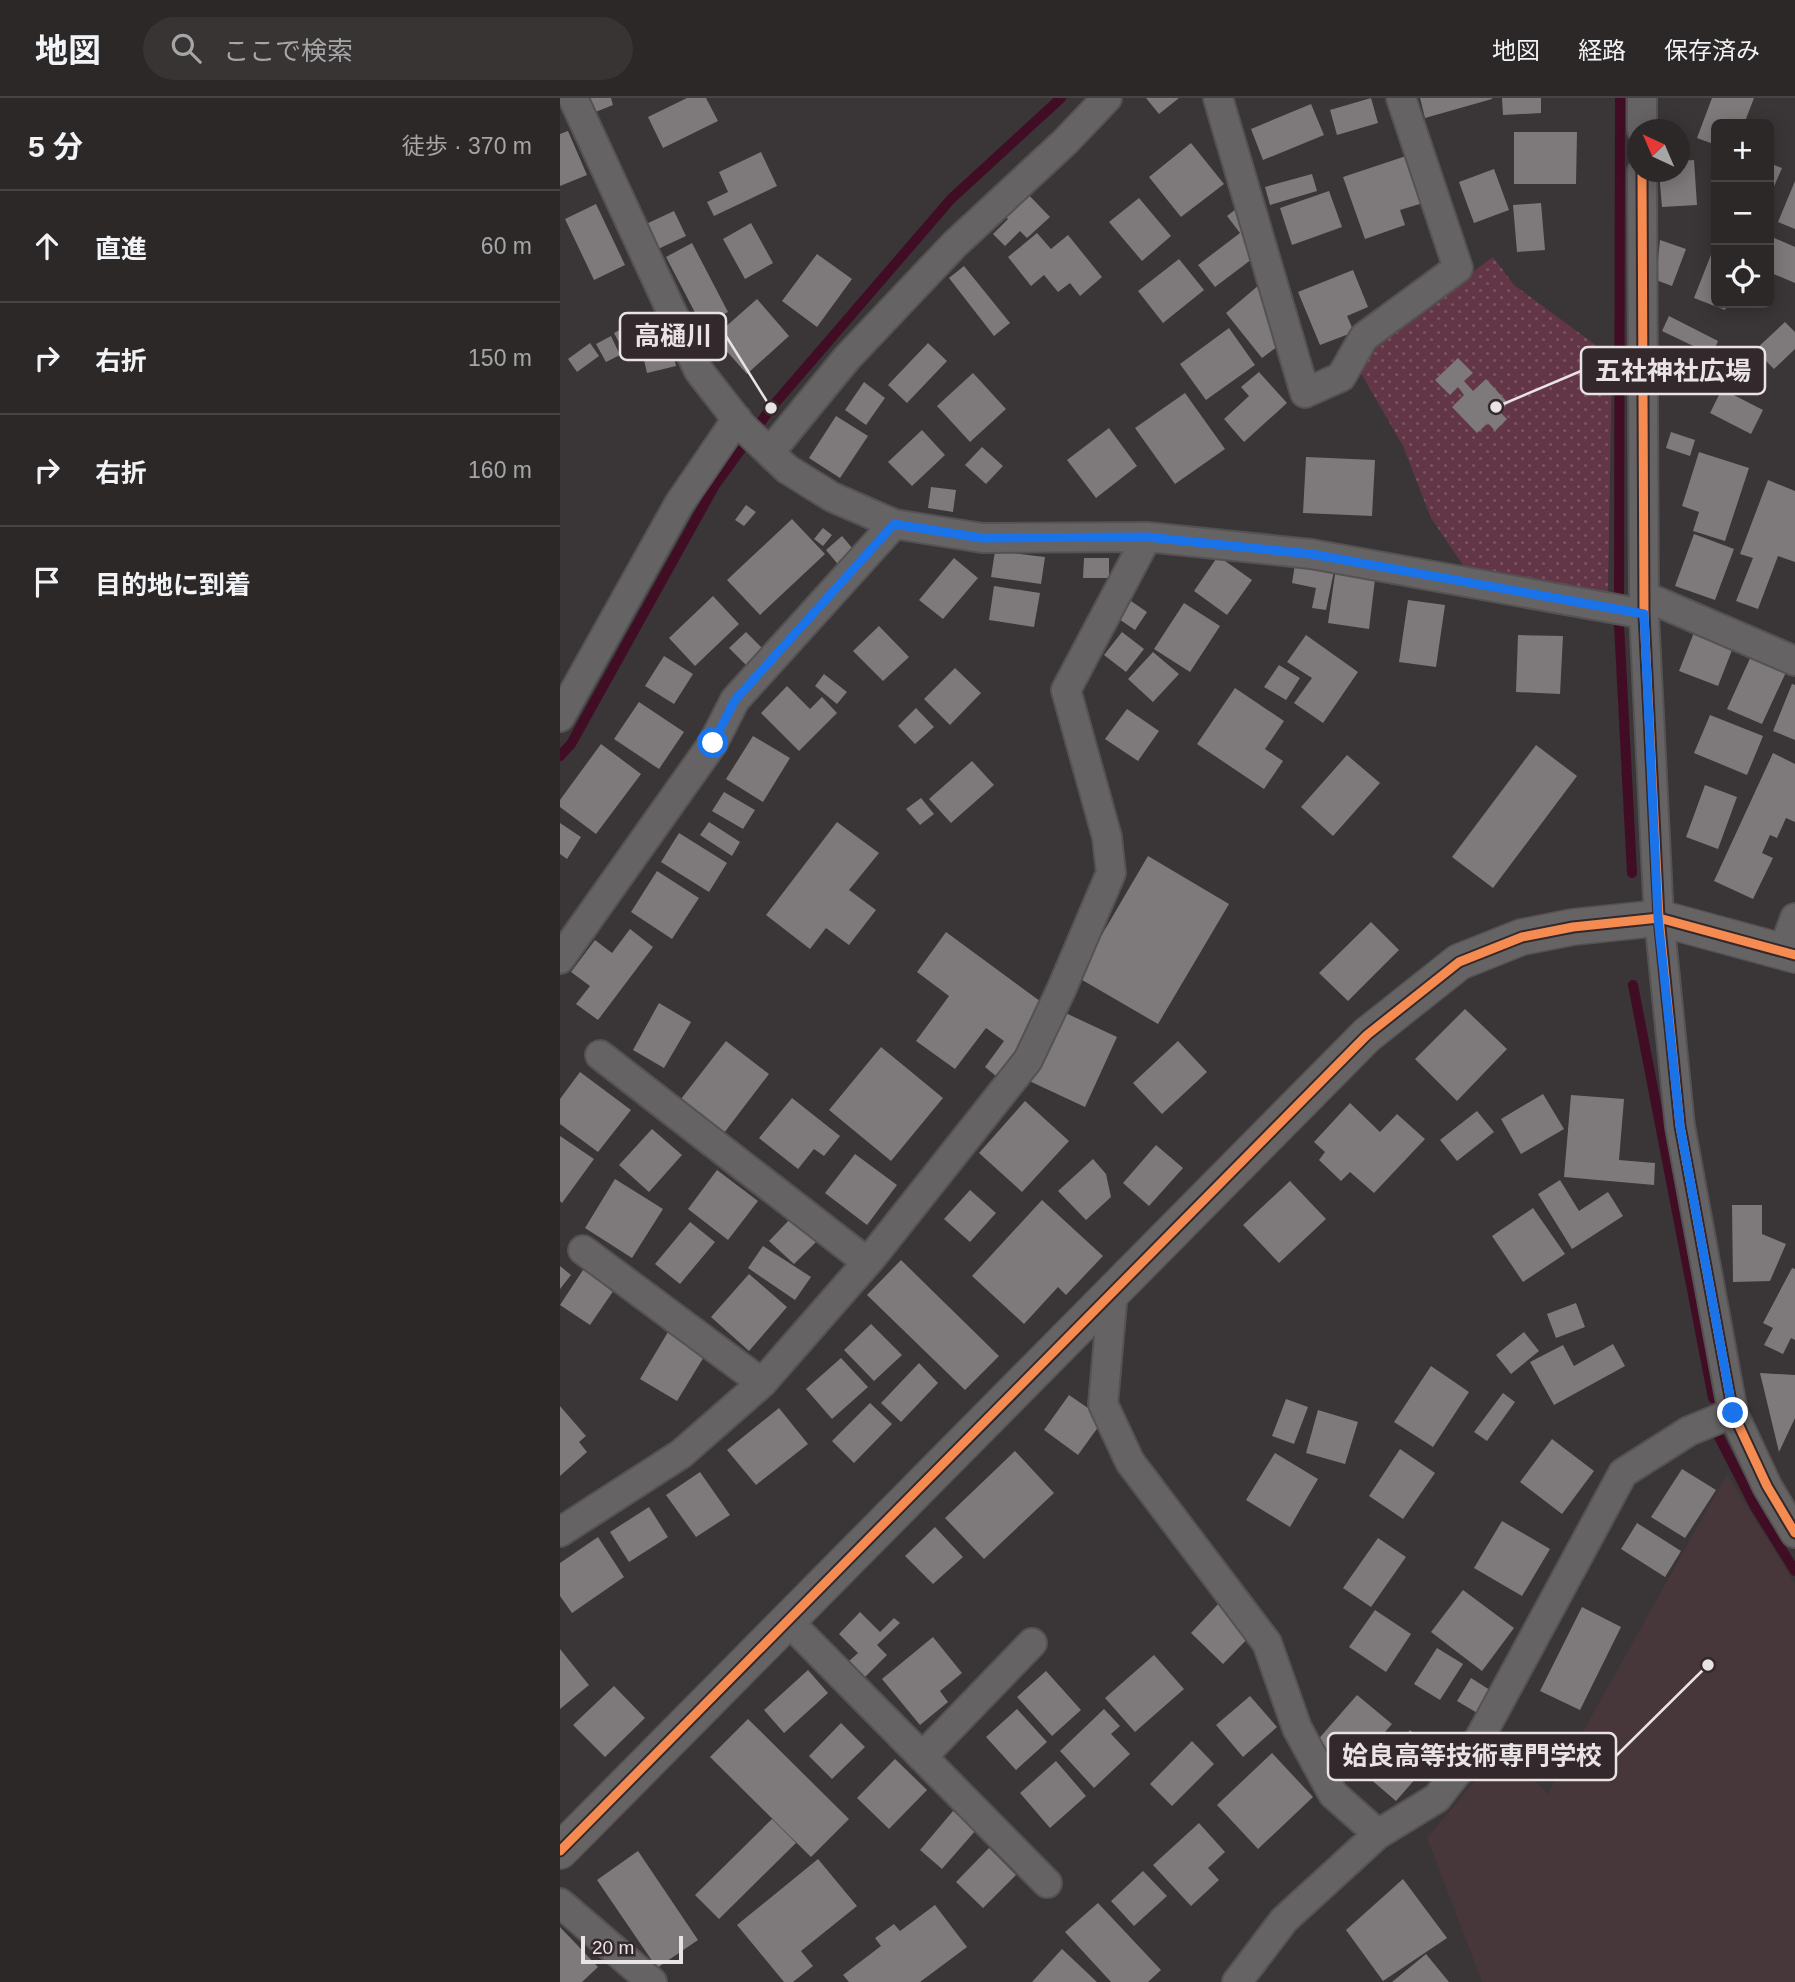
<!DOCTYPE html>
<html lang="ja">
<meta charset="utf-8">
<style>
body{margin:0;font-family:Arial,"Noto Sans JP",sans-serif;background:#383434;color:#f1f3f6}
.controls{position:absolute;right:21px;top:21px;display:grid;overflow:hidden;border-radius:10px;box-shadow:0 4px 18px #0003}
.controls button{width:63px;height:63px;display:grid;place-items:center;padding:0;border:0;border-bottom:2px solid #484445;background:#2c2828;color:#f1f3f6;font:35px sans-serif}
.compass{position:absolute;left:1067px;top:21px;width:63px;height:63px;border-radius:50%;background:#2c2828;box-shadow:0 4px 18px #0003;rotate:316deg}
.scale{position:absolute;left:21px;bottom:18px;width:102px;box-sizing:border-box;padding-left:7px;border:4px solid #eae3e5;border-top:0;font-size:19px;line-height:24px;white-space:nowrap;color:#eae3e5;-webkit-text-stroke:5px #33282b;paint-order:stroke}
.stop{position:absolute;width:21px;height:21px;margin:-16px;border:5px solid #1a73e8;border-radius:50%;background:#fff}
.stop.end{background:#1a73e8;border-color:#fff;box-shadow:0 2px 7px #0008}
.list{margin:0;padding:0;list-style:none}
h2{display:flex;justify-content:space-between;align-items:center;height:91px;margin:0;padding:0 28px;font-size:30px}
h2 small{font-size:23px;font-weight:400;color:#a6a6a8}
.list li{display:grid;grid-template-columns:46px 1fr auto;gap:21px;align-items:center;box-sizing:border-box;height:112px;padding:0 28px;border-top:2px solid #484445}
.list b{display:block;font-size:26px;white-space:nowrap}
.list em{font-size:23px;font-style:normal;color:#a6a6a8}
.icon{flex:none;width:38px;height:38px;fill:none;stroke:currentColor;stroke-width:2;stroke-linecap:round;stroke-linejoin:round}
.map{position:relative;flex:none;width:1235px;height:1884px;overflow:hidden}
header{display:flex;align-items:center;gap:42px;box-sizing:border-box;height:98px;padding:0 35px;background:#2c2828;border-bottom:2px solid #484445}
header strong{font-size:33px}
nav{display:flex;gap:38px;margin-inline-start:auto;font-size:24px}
.search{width:490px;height:63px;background:#383434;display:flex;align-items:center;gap:18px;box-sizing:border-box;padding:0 24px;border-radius:38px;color:#a6a6a8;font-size:26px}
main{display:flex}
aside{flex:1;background:#2c2828}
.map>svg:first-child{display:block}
.built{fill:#47373b}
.grass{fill:url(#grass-dots)}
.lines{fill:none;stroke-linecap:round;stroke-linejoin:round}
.stream{stroke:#410d25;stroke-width:10}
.building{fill:#7e7a7b}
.minor-casing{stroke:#555253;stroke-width:32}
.tertiary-casing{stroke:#555253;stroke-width:38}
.minor{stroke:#656364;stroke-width:28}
.tertiary{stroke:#656364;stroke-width:35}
.cycleway-casing{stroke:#33282b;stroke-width:13}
.cycleway{stroke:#f68b52;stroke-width:9}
.route{stroke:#1a73e8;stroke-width:9}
.leader{fill:none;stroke:#eae3e5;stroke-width:2.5}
.callout-dot{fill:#eae3e5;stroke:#33282b;stroke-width:2.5}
.callout{fill:#33282b;stroke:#eae3e5;stroke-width:2.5}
.callout-label{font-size:26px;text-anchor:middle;font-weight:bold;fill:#eae3e5}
</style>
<header>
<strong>地図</strong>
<div class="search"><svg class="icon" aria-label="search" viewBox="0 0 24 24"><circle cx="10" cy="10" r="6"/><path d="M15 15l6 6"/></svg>ここで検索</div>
<nav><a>地図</a><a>経路</a><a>保存済み</a></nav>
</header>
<main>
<aside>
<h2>5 分<small>徒歩 · 370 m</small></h2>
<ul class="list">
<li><svg class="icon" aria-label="ahead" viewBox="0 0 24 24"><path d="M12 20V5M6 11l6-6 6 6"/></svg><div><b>直進</b></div><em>60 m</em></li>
<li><svg class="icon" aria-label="right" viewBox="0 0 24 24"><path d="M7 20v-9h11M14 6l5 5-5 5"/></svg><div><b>右折</b></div><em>150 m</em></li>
<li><svg class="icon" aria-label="right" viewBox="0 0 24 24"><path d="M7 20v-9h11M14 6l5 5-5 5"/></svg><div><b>右折</b></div><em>160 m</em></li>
<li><svg class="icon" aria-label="arrive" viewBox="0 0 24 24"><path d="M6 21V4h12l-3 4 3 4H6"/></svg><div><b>目的地に到着</b></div></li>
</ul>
</aside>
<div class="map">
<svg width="1235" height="1884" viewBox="0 0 1235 1884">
<defs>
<pattern id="grass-dots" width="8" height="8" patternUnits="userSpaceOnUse" patternTransform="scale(1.75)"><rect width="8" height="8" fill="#623646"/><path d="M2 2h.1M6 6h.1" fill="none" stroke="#795361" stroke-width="1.8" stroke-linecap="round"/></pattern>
</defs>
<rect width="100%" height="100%" fill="#3a3536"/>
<!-- built -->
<path class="built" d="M1167 1376 1235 1486V1884H922L867 1740 943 1649 988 1696Z"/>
<!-- grass -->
<path class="grass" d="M933 159 954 187 1052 259 1048 495 907 473 871 420 843 348 798 270 826 239Z"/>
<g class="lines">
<!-- stream -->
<path class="stream" d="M1059 499 1060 0
M1059 526 1072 775
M0 658 11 646 155 387 211 310 391 101 501 0
M1073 887 1153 1300
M1159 1339 1195 1409 1235 1473"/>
</g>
<!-- building -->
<path class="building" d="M27 0H51L53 7 33 15Z
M127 0H146L158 23 103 50 88 19Z
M586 0H619L599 16Z
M811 0 818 25 777 37 770 12Z
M860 0H932V1L865 20Z
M942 0H981V15L943 17Z
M1152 0H1194L1184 26H1156V47L1137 40Z
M751 6 764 37 703 62 691 31Z
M8 33 27 77 0 88V36Z
M954 34H1017L1016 86H954Z
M631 45 664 86 621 119 589 79Z
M201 54 217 88 154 118 147 104 168 94 159 74Z
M846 58 863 105 840 112 845 127 805 141 783 79Z
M1134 62 1137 107 1102 109 1099 74H1120V63Z
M1209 65 1222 70 1212 93 1209 92Z
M934 71 949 112 914 125 899 84Z
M752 76 757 93 710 107 705 89Z
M1235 83V131L1218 124Z
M463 91 490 119 467 140 460 133 445 148 433 136 448 121 440 113Z
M769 93 782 129 732 147 720 110Z
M579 100 611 138 582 163 549 124Z
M981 105 985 152 957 154 953 107Z
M36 106 65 167 34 182 5 121Z
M681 107 696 158 655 189 638 167 680 135 667 118Z
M114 113 126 138 98 151 86 126Z
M191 125 213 165 185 181 163 141Z
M477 135 491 151 508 137 542 179 520 198 510 185 498 194 484 177 471 188 448 159Z
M1212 139 1235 149V185L1209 174V145Z
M1100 142 1126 151 1112 188 1096 182Z
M1156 144V205H1168L1165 212 1134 200Z
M132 145 168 214 142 228 106 159Z
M257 156 292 181 257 229 222 203Z
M619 161 644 192 603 225 578 193Z
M404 168 450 225 434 238 389 180Z
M793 172 808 209 787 218 794 234 760 247 738 194Z
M699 187 718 248 702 260 666 215Z
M197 201 229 238 187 276 154 239Z
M89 216 100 236 64 254 54 235Z
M1109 218 1158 243 1152 257 1102 233Z
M1225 224 1235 234V251L1214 271 1195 252Z
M669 230 695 267 646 302 620 266Z
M51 238 60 257 46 264 36 246Z
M30 245 39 258 17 274 8 261Z
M368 245 387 263 347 305 328 287Z
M113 255 116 268 87 275 84 262Z
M898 260 913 275 904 283 913 293 926 281 948 305 940 314 947 321 935 333 928 325 917 335 892 309 904 297 898 289 890 297 875 282Z
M699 274 727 305 684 344 664 321 689 298 681 289Z
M413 275 446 311 410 344 377 308Z
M304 284 325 300 306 327 285 312Z
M1162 291 1203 312 1191 336 1150 315Z
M625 295 665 351 615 386 575 330Z
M276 318 308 338 280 380 249 360Z
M549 330 577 368 536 400 507 362Z
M362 332 385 357 352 388 328 364Z
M1111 334 1135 342 1130 358 1106 350Z
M422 349 443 368 426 386 405 367Z
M1139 354 1189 370 1165 443 1133 433 1139 414 1122 408Z
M746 359 815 362 812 418 743 415Z
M1208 382 1235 393V464L1218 458 1198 511 1176 503 1193 460 1180 456Z
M371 389 396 392 393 414 368 410Z
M186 407 196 414 184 428 175 422Z
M232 421 265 456 200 517 167 482Z
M263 430 272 437 263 448 254 441Z
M1134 436 1174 451 1155 502 1115 488Z
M282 438 298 457 281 470 266 452Z
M435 453 485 459 481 486 431 479Z
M658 458 692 482 667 517 634 493Z
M394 460 418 480 383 521 359 502Z
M524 460H549V480H523Z
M735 466 774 473 766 512 752 510 756 490 732 485Z
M775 476 815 481 809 531 768 525Z
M434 488 480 495 474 529 429 522Z
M153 498 179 526 135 568 109 540Z
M848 502 885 507 876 569 839 564Z
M571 503 587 514 575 532 559 521Z
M624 505 660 528 630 574 594 551Z
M319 528 349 559 323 583 293 553Z
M1135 532 1174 547 1158 588 1119 573Z
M186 534 206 554 189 570 169 550Z
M562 534 584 551 566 574 544 557Z
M746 537 798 574 763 625 734 605 752 580 727 564Z
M958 537 1003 538 1000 596 956 594Z
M593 554 619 576 593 604 568 581Z
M1192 556 1227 572 1202 626 1167 611Z
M104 558 133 576 114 606 85 588Z
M719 567 740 580 726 602 704 589Z
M395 570 421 595 390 627 364 601Z
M264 576 287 594 277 606 255 588Z
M1232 586 1235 587V642L1213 633Z
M227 588 250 611 262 599 277 615 239 653 201 615Z
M675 590 724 623 705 651 723 663 704 691 637 646Z
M79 604 124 634 99 671 54 641Z
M356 610 374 629 355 646 338 628Z
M567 611 599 633 578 663 545 641Z
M1150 617 1203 638 1187 677 1134 655Z
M193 638 230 660 203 704 166 681Z
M41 646 81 676 36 736 0 709V702Z
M976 647 1017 678 933 790 892 759Z
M1213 655 1235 666V724L1226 720 1217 740 1210 737 1202 755 1213 760 1193 801 1154 783Z
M787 657 820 685 773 738 741 709Z
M412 663 434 687 391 725 369 701Z
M1145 687 1177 699 1158 751 1126 739Z
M164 694 195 712 183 731 152 713Z
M361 700 374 716 360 727 346 711Z
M149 724 180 744 172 758 140 737Z
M277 724 319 755 289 792 316 812 289 847 266 830 250 851 206 817Z
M0 725 21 739 7 761 0 756Z
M119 735 167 765 149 794 101 764Z
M588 758 669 806 598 926 517 879Z
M97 773 139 800 112 841 71 814Z
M811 824 839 852 788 903 759 875Z
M70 831 93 849 38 922 16 906 30 888 11 874 35 842 52 855Z
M386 834 488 909 436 978 425 969 444 943 426 930 395 971 356 943 389 898 357 874Z
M99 905 131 924 104 970 73 952Z
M497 911 557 939 525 1009 465 981Z
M905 911 947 951 897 1003 855 961Z
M166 943 209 976 164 1035 121 1001Z
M618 943 647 974 602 1016 573 985Z
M321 949 383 1000 331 1063 269 1012Z
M20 974 71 1012 38 1054 0 1026V1001Z
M983 996 1004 1031 961 1056 941 1021Z
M1011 997 1064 1001 1059 1062 1095 1065 1094 1087 1004 1079Z
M232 1000 280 1038 264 1058 254 1051 238 1071 199 1040Z
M465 1003 509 1043 462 1094 419 1055Z
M790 1005 820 1034 837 1016 865 1041 814 1095 790 1074 781 1083 759 1062 765 1054 754 1044Z
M917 1013 934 1034 897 1063 880 1042Z
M92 1031 122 1057 89 1094 59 1067Z
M0 1038 34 1061 2 1105 0 1103Z
M596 1047 623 1070 589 1108 563 1085Z
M295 1056 337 1087 307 1127 265 1095Z
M533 1061 546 1076 551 1099 526 1122 498 1093Z
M157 1072 198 1103 168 1142 128 1111Z
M55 1081 103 1111 72 1160 25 1130Z
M1000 1082 1019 1113 1048 1094 1063 1118 1012 1151 978 1096Z
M730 1083 766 1121 719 1165 683 1127Z
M410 1092 436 1115 410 1144 384 1121Z
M482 1102 543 1158 506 1197 498 1189 464 1226 412 1178Z
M1172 1107H1202V1136L1226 1146 1210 1183 1173 1184Z
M973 1110 1005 1156 963 1184 932 1138Z
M233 1118 257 1143 234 1166 209 1143Z
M130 1124 155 1144 120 1186 95 1166Z
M203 1148 251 1179 235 1202 188 1170Z
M341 1162 439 1258 405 1292 307 1197Z
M0 1168 11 1177 0 1191Z
M1232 1170 1235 1171V1242L1231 1240 1223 1256 1204 1247 1213 1230 1203 1225Z
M23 1172 54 1192 30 1227 0 1207Z
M189 1176 227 1209 189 1253 151 1219Z
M1016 1205 1025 1229 996 1240 987 1216Z
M311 1226 342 1257 314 1283 284 1252Z
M108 1234 145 1257 117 1303 80 1281Z
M964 1234 979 1253 951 1276 936 1257Z
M1053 1246 1065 1268 994 1307 970 1264 1003 1247 1014 1268Z
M281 1260 308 1289 272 1321 246 1291Z
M359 1265 378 1285 341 1324 321 1305Z
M871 1268 909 1294 873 1349 834 1324Z
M1200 1275 1235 1277V1320L1219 1354Z
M943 1295 955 1304 927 1343 914 1334Z
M509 1297 544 1321 518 1357 484 1332Z
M726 1301 748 1309 734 1346 712 1338Z
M310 1305 332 1326 294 1365 272 1343Z
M0 1308 26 1338 19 1344 27 1354 0 1378Z
M219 1310 248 1346 196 1387 167 1352Z
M758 1312 798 1324 785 1366 746 1355Z
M992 1341 1034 1373 1002 1416 960 1384Z
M840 1351 875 1375 843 1421 809 1398Z
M455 1353 494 1395 424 1461 385 1420Z
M715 1355 758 1381 730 1429 686 1402Z
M1122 1371 1156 1392 1125 1440 1091 1419Z
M140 1374 170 1417 136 1439 106 1397Z
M89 1409 108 1439 69 1464 50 1434Z
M942 1423 990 1451 962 1498 914 1470Z
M1077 1425 1121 1453 1105 1479 1061 1451Z
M375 1429 403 1459 373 1486 345 1458Z
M38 1439 64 1479 12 1515 0 1498V1465Z
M818 1440 846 1459 811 1509 783 1490Z
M903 1492 954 1530 922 1573 871 1534Z
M661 1503 693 1535 663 1566 631 1535Z
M1022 1509 1061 1529 1020 1612 980 1593Z
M815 1512 851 1536 826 1574 789 1549Z
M300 1514 320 1534 334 1520 340 1525 317 1547 327 1557 303 1581 287 1565 298 1555 279 1536Z
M373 1539 402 1575 380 1593 388 1604 360 1627 322 1581Z
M877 1550 903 1566 880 1602 854 1586Z
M0 1551 29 1587 0 1611Z
M594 1557 624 1591 575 1634 545 1600Z
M248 1572 268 1595 224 1635 204 1612Z
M486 1573 521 1612 492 1638 457 1599Z
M911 1580 933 1594 919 1616 897 1603Z
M54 1588 85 1620 45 1659 13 1627Z
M797 1597 832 1626 790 1674 755 1645Z
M690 1598 717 1629 683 1659 656 1627Z
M457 1611 487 1644 456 1672 426 1639Z
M544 1611 560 1628 551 1636 570 1656 534 1690 500 1653Z
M188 1621 289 1721 251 1759 150 1659Z
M281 1625 305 1649 272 1681 249 1658Z
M850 1632 877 1656 836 1703 808 1679Z
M632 1643 654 1666 612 1708 590 1686Z
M712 1655 753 1699 698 1751 657 1707Z
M335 1661 367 1692 329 1731 297 1700Z
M496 1663 526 1698 490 1730 460 1695Z
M393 1713 416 1732 382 1771 360 1752Z
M212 1721 236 1745 159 1821 135 1797Z
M639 1725 665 1754 648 1770 659 1782 631 1808 593 1767Z
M429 1750 456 1777 423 1810 396 1784Z
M78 1753 138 1842 97 1870 37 1782Z
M258 1761 297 1808 241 1853 253 1868 233 1884H224L177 1827Z
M583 1773 607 1798 574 1828 551 1803Z
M843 1781 887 1840 823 1883 786 1832Z
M538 1805 601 1872 588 1884H551L505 1834Z
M375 1807 407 1849 360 1884H289L283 1877 321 1848 315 1840 334 1826 340 1833Z
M0 1829 38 1869 22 1884H0Z
M502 1851 537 1884H472Z
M866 1856 889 1884H832Z"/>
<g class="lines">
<defs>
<path id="minor" d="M13 0 139 273 182 328 227 371 272 399 334 426 422 440 587 439 751 456 1084 516
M658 0 745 295 781 279 804 239 898 170 841 0
M1082 0V32
M1082 74 1084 516 1099 820 1120 1028 1173 1315 1207 1388 1235 1435
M210 354 287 260 395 146 505 44 547 0
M1084 498 1235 563
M0 619 119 406 177 321
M1223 853 1235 820
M0 861 153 645 175 602 334 426
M40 957 307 1164
M23 1152 202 1285
M553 1194 543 1306 570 1364 707 1545 737 1630 773 1696 818 1736
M0 1434 121 1356 202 1285 312 1159 468 962 502 890 551 775 547 739 506 592 587 439
M227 1522 487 1785
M362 1659 472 1545
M0 1805 92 1884
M677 1884 724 1822 818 1736 877 1700 911 1656 1063 1375 1129 1333 1173 1315"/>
<path id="tertiary" d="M0 1753 807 937 899 864 962 839 1013 829 1099 820 1235 857"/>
</defs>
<!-- minor casing -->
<use href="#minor" class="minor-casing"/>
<!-- tertiary casing -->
<use href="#tertiary" class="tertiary-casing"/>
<!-- minor -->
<use href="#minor" class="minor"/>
<!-- tertiary -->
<use href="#tertiary" class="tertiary"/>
<defs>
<path id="cycleway" d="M1082 74 1084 516 1099 820 1120 1028 1173 1315 1207 1388 1235 1435
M0 1753 807 937 899 864 962 839 1013 829 1099 820 1235 857"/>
</defs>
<!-- cycleway casing -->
<use href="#cycleway" class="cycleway-casing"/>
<!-- cycleway -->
<use href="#cycleway" class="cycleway"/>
</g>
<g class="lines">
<!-- route -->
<path class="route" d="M153 645 175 602 334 426 422 440 587 439 751 456 1084 516 1098 820 1120 1028 1173 1315"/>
</g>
<!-- callouts -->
<path class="leader" d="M211 310L166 238M936 309L1021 273M1148 1567L1056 1658"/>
<g class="callout-dot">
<circle cx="211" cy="310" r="7"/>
<circle cx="936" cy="309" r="7"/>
<circle cx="1148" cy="1567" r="7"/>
</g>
<g class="callout">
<rect x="60" y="215" width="106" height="47" rx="7"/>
<rect x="1021" y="249" width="184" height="47" rx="7"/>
<rect x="768" y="1635" width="288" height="47" rx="7"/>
</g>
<g class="callout-label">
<text x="113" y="247">高樋川</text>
<text x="1113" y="282">五社神社広場</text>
<text x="912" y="1667">姶良高等技術専門学校</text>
</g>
</svg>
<div class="controls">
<button>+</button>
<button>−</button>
<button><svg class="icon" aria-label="locate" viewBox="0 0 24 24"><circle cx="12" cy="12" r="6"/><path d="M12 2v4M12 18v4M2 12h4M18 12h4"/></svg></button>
</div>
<svg class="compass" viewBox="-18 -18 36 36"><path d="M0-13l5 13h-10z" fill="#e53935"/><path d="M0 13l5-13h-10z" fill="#a6a6a8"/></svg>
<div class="scale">20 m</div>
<div class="stop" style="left:153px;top:645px"></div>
<div class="stop end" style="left:1173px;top:1315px"></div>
</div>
</main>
